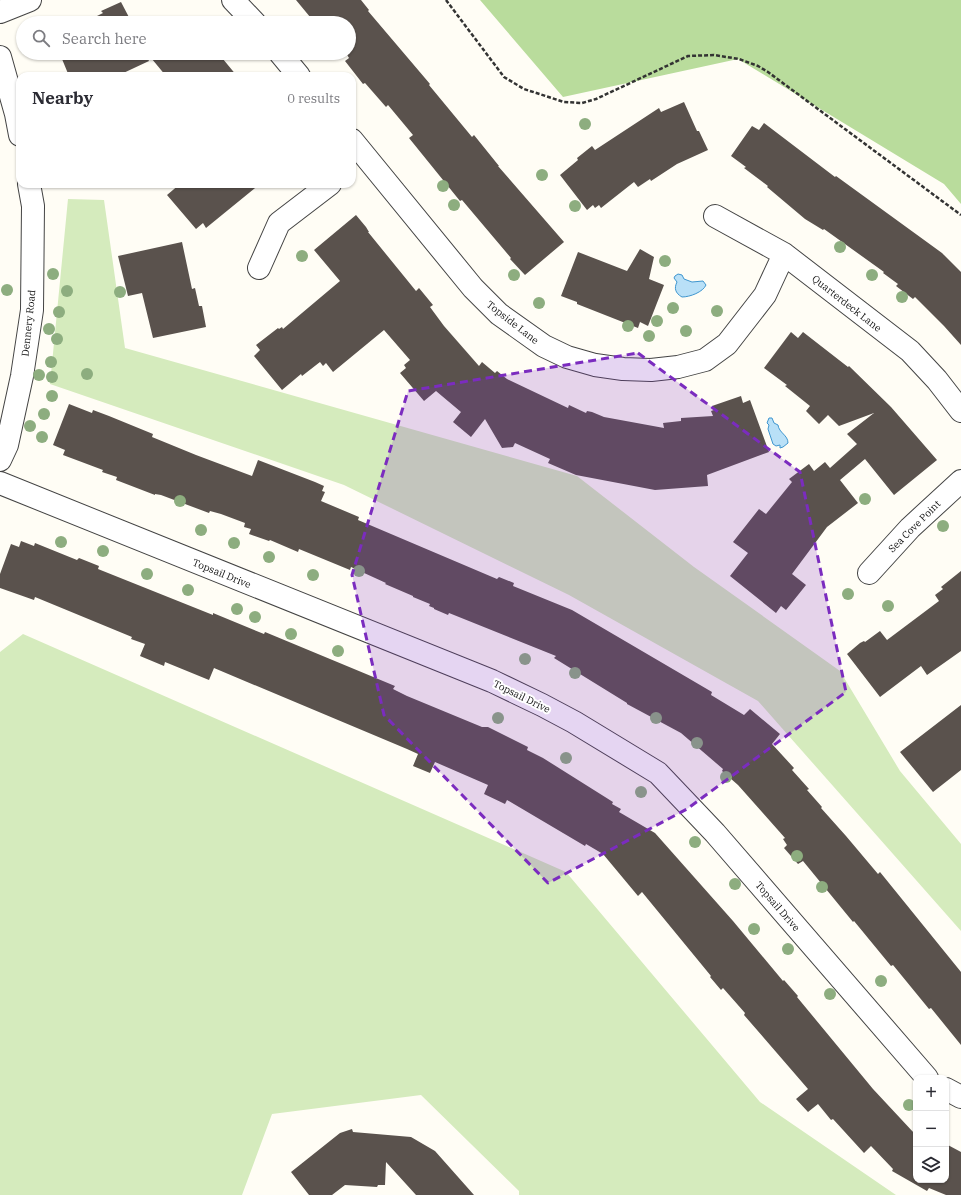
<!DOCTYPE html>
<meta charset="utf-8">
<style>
body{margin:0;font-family:"IBM Plex Serif",serif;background:#f2f2f3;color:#2b2b33}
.controls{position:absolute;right:12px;bottom:12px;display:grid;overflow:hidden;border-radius:8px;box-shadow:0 1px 3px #0004}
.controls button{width:36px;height:36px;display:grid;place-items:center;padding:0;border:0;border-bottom:1px solid #e1e1e2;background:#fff;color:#2b2b33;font:20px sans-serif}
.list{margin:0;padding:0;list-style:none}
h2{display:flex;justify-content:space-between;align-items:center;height:52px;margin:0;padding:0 16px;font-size:17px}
h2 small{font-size:13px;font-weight:400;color:#7c7c81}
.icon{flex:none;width:22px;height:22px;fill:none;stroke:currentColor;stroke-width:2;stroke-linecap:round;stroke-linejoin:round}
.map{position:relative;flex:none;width:961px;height:1195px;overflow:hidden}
.search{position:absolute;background:#fff;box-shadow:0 1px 3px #0004;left:16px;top:16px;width:340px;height:44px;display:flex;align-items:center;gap:10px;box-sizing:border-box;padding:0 14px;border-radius:22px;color:#7c7c81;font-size:15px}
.panel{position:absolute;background:#fff;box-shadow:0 1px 3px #0004;left:16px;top:72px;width:340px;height:116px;border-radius:12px}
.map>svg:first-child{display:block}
.green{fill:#d5ebbd}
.forest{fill:#b9dc9c}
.water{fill:#b9e0f7;stroke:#3f96cf}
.building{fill:#5a524d}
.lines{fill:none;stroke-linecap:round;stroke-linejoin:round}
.minor-casing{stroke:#444;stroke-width:24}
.path{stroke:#333;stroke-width:2.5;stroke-dasharray:4 2;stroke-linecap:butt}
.minor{stroke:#fff;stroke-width:22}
.tree{fill:#8dad7f}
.marked{fill:#7b2cbf;fill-opacity:0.2;stroke:#7b2cbf;stroke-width:3;stroke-dasharray:8 5;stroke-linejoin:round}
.labels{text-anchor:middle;stroke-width:4;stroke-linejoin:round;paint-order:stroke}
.street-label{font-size:10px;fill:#111;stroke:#fff}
</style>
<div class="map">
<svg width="961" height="1195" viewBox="0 0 961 1195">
<rect width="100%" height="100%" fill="#fffdf5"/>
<!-- green -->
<path class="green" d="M68 199 104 200 125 348 577 476 694 567 840 671 900 771 961 844V931L758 701 569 595 344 485 50 384Z
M23 634 566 872 760 1102 896 1195H519V1191L421 1095 272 1114 242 1195H0V652Z"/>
<!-- forest -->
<path class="forest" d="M480 0H961V204L944 184 738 59 563 97Z"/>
<!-- water -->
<path class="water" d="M678 274 682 275 684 279 692 282 703 281 706 285C703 292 690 297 682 297 675 293 674 288 677 282L674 278 675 276Z
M769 418H772L774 423 778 425C779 433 788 435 788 443L783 447 780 448V445L776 446 773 444 768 429 769 425 767 423Z"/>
<!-- building -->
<path class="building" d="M296 0H361L369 10 368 11 430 84 429 85 472 137 474 135 499 166H498L564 242 525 275 510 259 511 258 462 200 460 201 409 138 413 135 388 105 386 107 365 83 363 84 345 61 349 58 346 53H349V23H315Z
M121 2 132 23H88L87 21 103 13 101 11Z
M76 53H145L149 61 117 76H69L62 59Z
M147 53H218L237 76H166Z
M684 102 697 131H699L708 150 677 164 651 181 650 179 638 187 634 182 601 208 599 205 595 208 593 205 587 210 560 175 578 160 577 158 592 146 595 150 659 108 661 112Z
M764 123 835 177 836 176 942 253 961 272V345L944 326 915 297 913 299 896 286 898 284 883 273 884 272 824 229 823 230 805 219 767 187 768 186 744 168 746 167 731 156 752 126 759 130Z
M180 184H260L206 228 203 223 196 229 167 195Z
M356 215 366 227 369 232H368L416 291 419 288 433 305 430 307 444 326 479 366 482 362 495 373 497 371 507 379 568 408 569 405 586 413 587 411 592 412 604 417 664 428 663 423 681 421V418L713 416 711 411 714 410 712 406 741 396 743 403 750 400 769 452 707 475 708 486 655 490 576 475 548 463 550 459 515 443 513 447 502 448 485 419 471 437 453 422 461 412 436 391 424 401 400 373 406 368 404 365 410 360 384 330 333 372 326 363 323 366 320 362 302 376 301 374 282 390 254 356 260 350 256 345 278 328 279 329 282 327 283 329 340 281 314 250Z
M182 242 192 289 195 288 199 306H202L206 327 153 338 142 293 128 296 118 256Z
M640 249 654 257 649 279 664 285 648 326 640 322 638 328 577 304V302L561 296 578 252 627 271Z
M791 332 798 338 803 332 848 367 849 366 891 407 937 460 894 495 865 459 840 480 858 503 827 527 792 574 806 585 786 610 781 606 776 613 730 576 748 553 733 542 759 509 766 514 792 482 789 479 809 464 814 471 825 462 830 468 857 444 847 434 874 413 839 426 828 415 819 424 806 411 810 406 785 386 787 385 764 368Z
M69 404 92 413 93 410 109 416 153 434 152 437 196 455 252 476 258 460 315 482 324 486 322 491 325 492 321 501 359 517 358 520 497 579 499 577 514 583 513 586 572 610 712 692 711 695 744 715 750 709 780 734 772 744 794 768 792 770 809 789 807 790 822 807 821 808 846 836 878 874 880 872 961 972V1045L931 1008 929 1009 893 965 891 966 854 921 853 922 803 861 798 864 784 848 787 845 783 839 785 838 738 785 722 771 723 769 681 733 627 704V703L554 658 556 656 449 613 448 615 434 609V608L429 606 430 604 413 597V596L385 584 386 583 351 567 350 570 299 549 298 552 270 540 269 541 249 534 251 529 244 527 245 523 221 514 210 511 209 513 161 495 155 494V495L116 480 117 477 102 472 103 470 63 455 65 450 53 445Z
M21 541 34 546 35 543 77 560 79 558 99 566 98 569 213 615V613L264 634 265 632 395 686 393 689 407 696 482 727H488L528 747 527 750 543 758 613 802 612 804 621 809 619 812 655 833 733 921 783 981 784 980 798 996 797 997 873 1089 914 1133 916 1129V1180H946V1144L961 1152V1195H946L929 1188 927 1191 892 1171 893 1169 871 1146 864 1153 833 1119 831 1120 818 1104 808 1112 796 1099 808 1089 744 1015 745 1013 723 988 721 990 710 977 711 976 642 892 638 896 603 854 586 844 585 846 507 800 505 804 484 794 488 785 435 762 430 773 413 766 418 754 407 749 214 668 209 680 165 662 164 666 140 656 145 644 131 639 132 637 35 597 34 600 0 588V574L11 544 19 547Z
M961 571V651L927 675 921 666 880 697 847 654 860 643 864 641 865 642 880 631 887 640 939 601 935 595 943 589 941 587Z
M961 705V770L933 792 900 752Z
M352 1129 353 1132 411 1137 435 1151 474 1195H416L386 1162 385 1185H378L377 1187 345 1185 332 1195H309L291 1172 340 1133Z"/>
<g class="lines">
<defs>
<path id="minor" d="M233 0 255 23
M0 12 30 0
M280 53 299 76
M0 57 16 114 20 135
M352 140 473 288 499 314 544 346 567 357 595 365 623 369 651 370 678 367 705 360 727 344 765 295 784 254
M715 216 784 254 910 351 937 380 961 411
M259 268 279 223 330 184
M0 460 7 445 22 376 32 310 33 206 29 184
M0 483 492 681 542 705 574 722 658 773 715 833 927 1078
M869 573 910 528 961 481
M946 1089 961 1097"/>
</defs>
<!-- minor casing -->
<use href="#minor" class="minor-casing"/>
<!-- path -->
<path class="path" d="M446 0 504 77 524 89 564 102 582 103 596 99 688 56 714 55 739 59 758 66 768 72 961 215"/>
<!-- minor -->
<use href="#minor" class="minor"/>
</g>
<!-- trees -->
<g class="tree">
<circle cx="585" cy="124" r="6"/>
<circle cx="542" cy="175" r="6"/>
<circle cx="443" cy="186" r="6"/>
<circle cx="454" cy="205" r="6"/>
<circle cx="575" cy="206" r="6"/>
<circle cx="840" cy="247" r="6"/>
<circle cx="302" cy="256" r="6"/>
<circle cx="665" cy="261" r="6"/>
<circle cx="53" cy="274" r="6"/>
<circle cx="514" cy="275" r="6"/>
<circle cx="872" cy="275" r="6"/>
<circle cx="7" cy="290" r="6"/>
<circle cx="67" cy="291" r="6"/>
<circle cx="120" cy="292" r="6"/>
<circle cx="902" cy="297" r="6"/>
<circle cx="539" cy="303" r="6"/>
<circle cx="673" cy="308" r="6"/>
<circle cx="717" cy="311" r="6"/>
<circle cx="59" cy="312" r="6"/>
<circle cx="657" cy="321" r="6"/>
<circle cx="628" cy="326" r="6"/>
<circle cx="49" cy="329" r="6"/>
<circle cx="686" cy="331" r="6"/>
<circle cx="649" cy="336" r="6"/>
<circle cx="57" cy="339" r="6"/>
<circle cx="51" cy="362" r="6"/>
<circle cx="87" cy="374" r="6"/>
<circle cx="39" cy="375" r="6"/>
<circle cx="52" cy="377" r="6"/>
<circle cx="52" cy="396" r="6"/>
<circle cx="44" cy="414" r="6"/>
<circle cx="30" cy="426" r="6"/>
<circle cx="42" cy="437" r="6"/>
<circle cx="865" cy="499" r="6"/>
<circle cx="180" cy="501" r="6"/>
<circle cx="943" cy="526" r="6"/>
<circle cx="201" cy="530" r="6"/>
<circle cx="61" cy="542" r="6"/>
<circle cx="234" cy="543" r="6"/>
<circle cx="103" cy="551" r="6"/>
<circle cx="269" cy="557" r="6"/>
<circle cx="359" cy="571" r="6"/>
<circle cx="147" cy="574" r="6"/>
<circle cx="313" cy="575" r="6"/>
<circle cx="188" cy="590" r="6"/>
<circle cx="848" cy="594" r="6"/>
<circle cx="888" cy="606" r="6"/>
<circle cx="237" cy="609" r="6"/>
<circle cx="255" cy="617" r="6"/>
<circle cx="291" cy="634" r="6"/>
<circle cx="338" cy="651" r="6"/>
<circle cx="525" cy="659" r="6"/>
<circle cx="575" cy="673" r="6"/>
<circle cx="498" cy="718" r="6"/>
<circle cx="656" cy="718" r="6"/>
<circle cx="697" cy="743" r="6"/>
<circle cx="566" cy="758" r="6"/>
<circle cx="726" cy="777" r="6"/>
<circle cx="641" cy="792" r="6"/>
<circle cx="695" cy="842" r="6"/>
<circle cx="797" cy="856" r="6"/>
<circle cx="735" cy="884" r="6"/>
<circle cx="822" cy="887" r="6"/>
<circle cx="754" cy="929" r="6"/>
<circle cx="788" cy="949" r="6"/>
<circle cx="881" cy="981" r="6"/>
<circle cx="830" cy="994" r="6"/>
<circle cx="909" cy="1105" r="6"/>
</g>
<!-- marked area -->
<path class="marked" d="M638 353 800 472 846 692 687 809 548 883 384 715 352 575 408 391Z"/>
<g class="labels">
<!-- street labels -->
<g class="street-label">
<text transform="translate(847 303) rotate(38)" y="4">Quarterdeck Lane</text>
<text transform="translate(513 322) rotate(38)" y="4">Topside Lane</text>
<text transform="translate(28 323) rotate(-84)" y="4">Dennery Road</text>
<text transform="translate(914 526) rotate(-45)" y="4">Sea Cove Point</text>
<text transform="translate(222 573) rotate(22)" y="4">Topsail Drive</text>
<text transform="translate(522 696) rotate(26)" y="4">Topsail Drive</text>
<text transform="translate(778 906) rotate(49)" y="4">Topsail Drive</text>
</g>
</g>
</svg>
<div class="controls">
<button>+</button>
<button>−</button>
<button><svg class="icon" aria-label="layers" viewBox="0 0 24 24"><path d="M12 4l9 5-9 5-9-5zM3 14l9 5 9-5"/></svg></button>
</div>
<div class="search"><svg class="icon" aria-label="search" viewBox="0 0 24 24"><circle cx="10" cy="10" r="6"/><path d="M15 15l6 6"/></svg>Search here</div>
<section class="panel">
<h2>Nearby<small>0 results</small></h2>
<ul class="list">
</ul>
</section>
</div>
